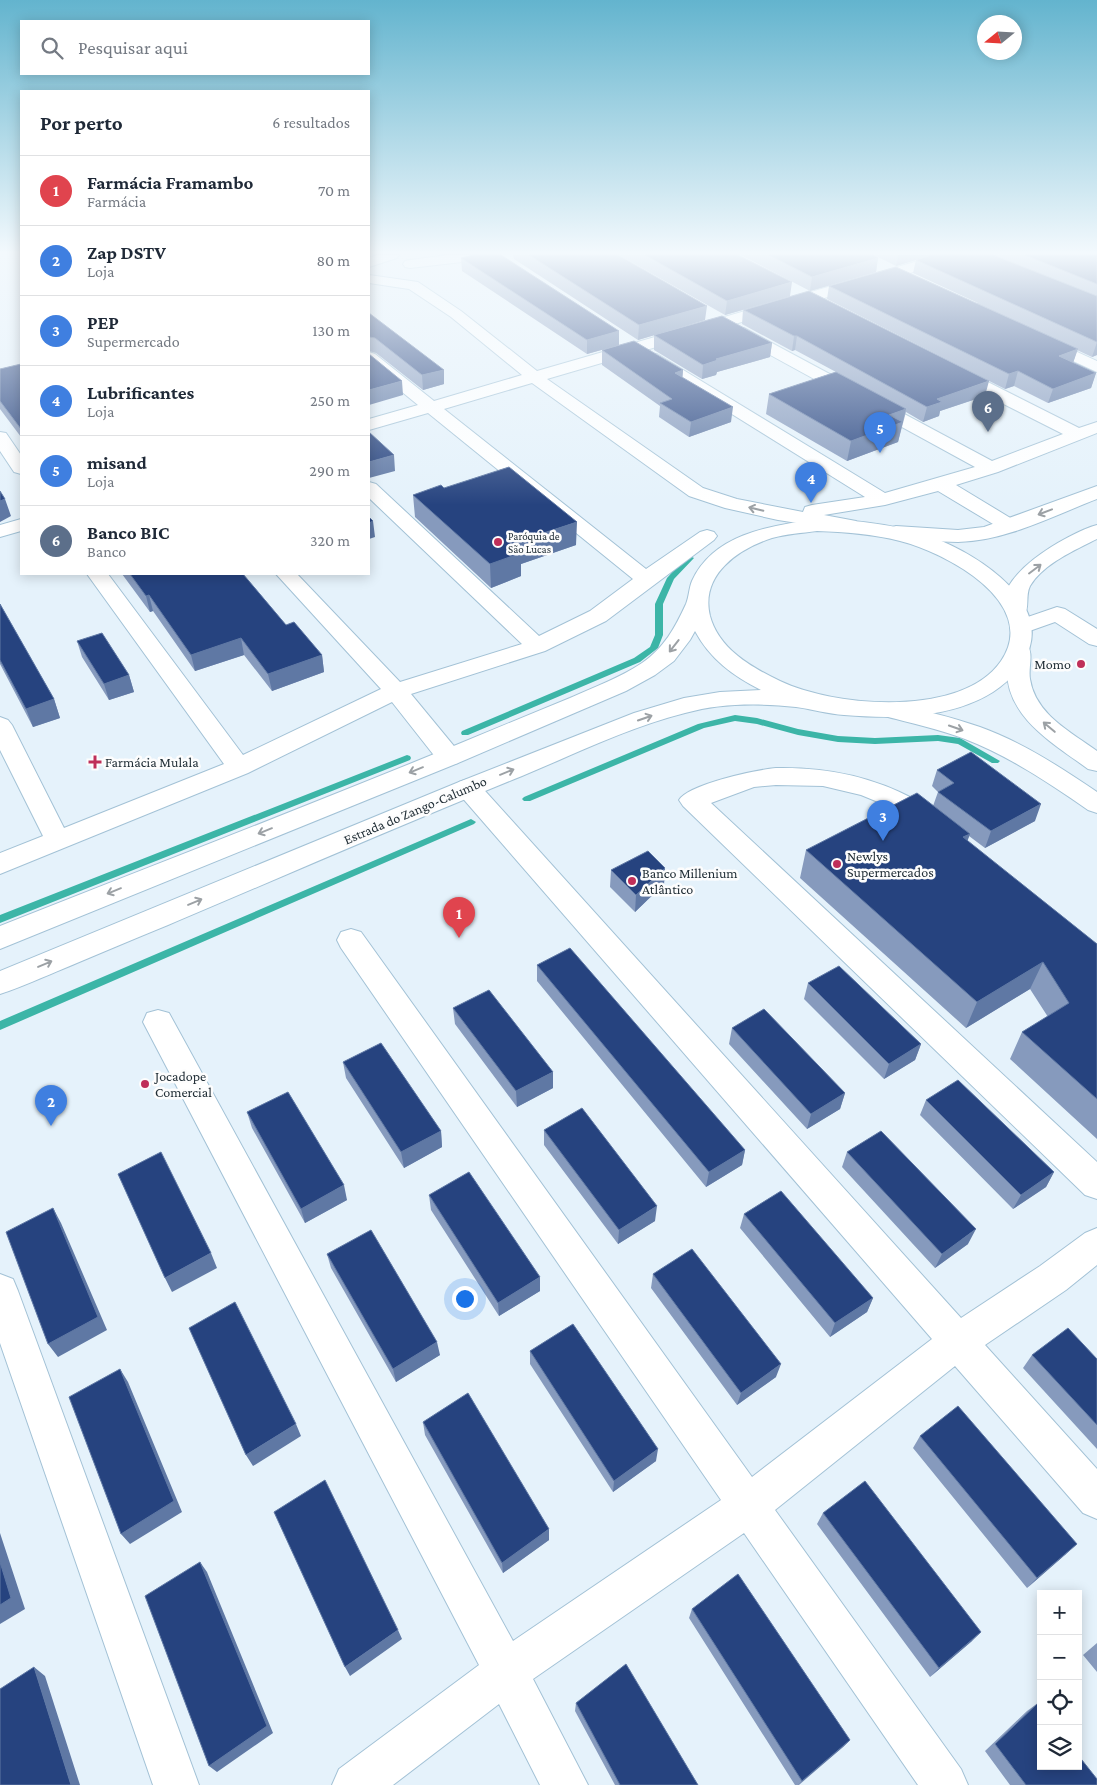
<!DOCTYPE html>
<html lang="pt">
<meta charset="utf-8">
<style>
body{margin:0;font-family:"Crimson Pro",serif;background:#f2f2f3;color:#1f2937}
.controls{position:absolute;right:15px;bottom:15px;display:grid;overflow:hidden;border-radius:0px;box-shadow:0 2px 12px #0003}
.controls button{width:45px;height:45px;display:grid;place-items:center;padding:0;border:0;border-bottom:1px solid #e0e1e3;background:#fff;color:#1f2937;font:25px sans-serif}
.compass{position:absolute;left:977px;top:15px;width:45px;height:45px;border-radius:50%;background:#fff;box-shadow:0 2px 12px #0003;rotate:252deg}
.you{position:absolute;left:464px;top:1298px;width:18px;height:18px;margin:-12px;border:4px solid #fff;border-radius:50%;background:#1a73e8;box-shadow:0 0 0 8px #1a73e833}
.badge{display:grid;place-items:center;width:32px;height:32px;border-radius:50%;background:#db2777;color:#fff;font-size:16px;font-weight:700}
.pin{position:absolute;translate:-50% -41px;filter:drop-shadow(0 1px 2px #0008)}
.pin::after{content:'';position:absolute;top:26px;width:18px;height:15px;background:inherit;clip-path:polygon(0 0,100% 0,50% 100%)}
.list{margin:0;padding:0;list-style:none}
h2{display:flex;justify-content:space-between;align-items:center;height:65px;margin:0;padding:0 20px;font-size:21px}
h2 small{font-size:16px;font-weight:400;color:#747a83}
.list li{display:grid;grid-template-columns:32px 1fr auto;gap:15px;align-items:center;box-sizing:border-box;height:70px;padding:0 20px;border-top:1px solid #e0e1e3}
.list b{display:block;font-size:19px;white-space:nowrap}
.list p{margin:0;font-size:16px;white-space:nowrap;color:#747a83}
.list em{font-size:16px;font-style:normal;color:#747a83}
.icon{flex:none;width:28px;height:28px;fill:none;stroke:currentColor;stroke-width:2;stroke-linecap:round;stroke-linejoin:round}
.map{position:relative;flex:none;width:1097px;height:1785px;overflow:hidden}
.search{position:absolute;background:#fff;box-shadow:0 2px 12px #0003;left:20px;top:20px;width:350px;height:55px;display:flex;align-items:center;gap:12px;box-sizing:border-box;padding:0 18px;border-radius:0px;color:#747a83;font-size:19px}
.panel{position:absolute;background:#fff;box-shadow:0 2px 12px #0003;left:20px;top:90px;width:350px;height:485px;border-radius:0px}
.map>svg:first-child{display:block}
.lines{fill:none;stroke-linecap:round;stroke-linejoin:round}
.stream{fill:#3cb5a7;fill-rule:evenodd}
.minor-casing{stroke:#a3c2d6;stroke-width:2}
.secondary-casing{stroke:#a3c2d6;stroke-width:2}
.primary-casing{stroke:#a3c2d6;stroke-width:2}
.minor{fill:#fff;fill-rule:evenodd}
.secondary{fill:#fff;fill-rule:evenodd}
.primary{fill:#fff;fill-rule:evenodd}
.wall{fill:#869abd}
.shaded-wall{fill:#5f78a4}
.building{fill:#26437f;stroke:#5f78a4}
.oneway{stroke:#9ca1a5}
.poi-dot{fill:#bf2f59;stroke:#fdfdfd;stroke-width:2}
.labels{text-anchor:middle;stroke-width:5;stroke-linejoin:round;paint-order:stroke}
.far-poi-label{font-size:11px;fill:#222f37;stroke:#fdfdfd;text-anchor:start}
.poi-label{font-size:14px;fill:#222f37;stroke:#fdfdfd;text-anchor:start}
.street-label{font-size:14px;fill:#222f37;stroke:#fdfdfd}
</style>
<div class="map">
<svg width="1097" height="1785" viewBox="0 0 1097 1785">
<rect width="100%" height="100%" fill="#e5f2fb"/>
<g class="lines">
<!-- stream -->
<path class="stream" d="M687 556H690L694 558 674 579 663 604V635L658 648 640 662 468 735H462L461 733 462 731 634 658 650 647 655 635V604L667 578Z
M735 715 757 718 798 729 838 736 875 738 938 735 960 738 1000 761 998 763H992L958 744 938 741 875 744 838 742 798 735 757 724 735 721 704 728 530 801H524L522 799 524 797 698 724Z
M407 755 410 756 411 758 410 760 0 923V915Z
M471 819 476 822 474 824 0 1030V1021Z"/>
<defs>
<path id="minor" d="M377 255H399L397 258 369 267V258Z
M448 255H495L488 259 410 268 405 267 403 264 405 261 410 260Z
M939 255H963L961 258 547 379 703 488 737 499 803 512 805 507 812 505 865 497 645 360 643 357 645 354H657L885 493 975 467 732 334 730 331 732 328H744L992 461 1063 434 948 376 946 372 948 368H960L1079 428 1097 422V433L998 472 956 485 1017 522 1020 526 1017 530 1010 532 1003 530 938 491 885 505 824 515 856 521 859 525 856 529 849 531 778 520 725 508 689 496 532 383 444 409 646 569 700 532 707 530 714 532 717 536 714 540 606 621 545 651 411 694 458 751 461 757 458 763 449 765 440 763 392 702 248 773 0 874V853L43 836 0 750V717L8 720 12 725 64 828 224 764 87 574H108L243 755 381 689 276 574H297L400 682 522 644 369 498V482L376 484 539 636 590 611 633 579 428 413 369 430V419L418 405 369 365V352L375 354 434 401 522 375 451 317 409 289 369 283V275L418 282 461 311 537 371Z
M1042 336 1097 361V372L1036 344 1034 341 1036 338Z
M0 432 6 433 21 455V474L14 472 0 451Z
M21 519V531L0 537V525Z
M1057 607 1065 609 1097 629V646L1089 644 1055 622 1021 634 1013 632 1010 627 1013 622Z
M1019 642 1027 644C1034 654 1028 667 1030 679 1035 714 1071 732 1097 751V771L1088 769C1053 743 1005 717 1007 667 1007 659 1006 651 1011 644Z
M892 703C922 710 951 717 980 727 1022 742 1060 767 1097 792V813L1088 810C1049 783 1009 756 965 739 939 729 911 723 884 716L880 711 884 706Z
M776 768C825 767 871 776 914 799 925 805 938 811 944 822L940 828 931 831 922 828 883 804 861 795 823 786 776 785 754 787 711 803 1097 1162V1199L1085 1195 683 806 679 800C689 784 756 770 776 768Z
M468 779 477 782 961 1318 1040 1266 1085 1233 1097 1228V1265L1066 1290 985 1345 1097 1469V1519L1083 1513 955 1366 775 1510 961 1769 968 1785H918L744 1533 533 1679 588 1785H540L499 1704 393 1785H332L339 1769 479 1665 143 1022 147 1013 158 1010 169 1013 513 1641 721 1500 341 948 337 940 341 932 351 929 361 932 752 1477 932 1339 459 794 455 788 459 782Z
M0 1274 13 1279 18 1291 199 1785H153L0 1343Z"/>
<path id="secondary" d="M1097 486V499C1053 516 1006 541 958 542 937 542 916 539 896 538L889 536 886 532 889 528 896 526 958 530 984 527Z
M1097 525V539C1075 550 1043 564 1030 586 1025 596 1030 607 1024 616L1016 618 1008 616C984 580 1070 532 1097 525Z"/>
<path id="primary" d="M817 519C857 520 896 524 934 538 979 555 1058 605 1023 662 1015 675 1005 684 993 692 950 719 893 719 844 715 828 714 812 709 796 707 759 703 721 703 685 713 629 727 575 754 522 776 403 824 286 875 168 925 133 939 99 954 65 968 43 977 22 987 0 994V971L459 782 634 713 684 698 720 692 761 690C733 676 710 659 695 631L690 640 674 661 655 675 626 691 458 763 0 949V926C154 865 308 806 461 743 497 728 533 713 570 698 594 687 620 678 642 663 664 648 675 628 686 604 689 597 689 588 692 581 714 533 771 526 817 519ZM817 531C845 532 873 534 900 541 944 552 1041 602 1001 661 962 718 834 707 780 681 751 667 719 649 710 616 700 575 738 549 772 538 786 534 802 533 817 531Z"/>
</defs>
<!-- minor casing -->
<use href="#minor" class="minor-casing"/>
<!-- secondary casing -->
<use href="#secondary" class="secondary-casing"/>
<!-- primary casing -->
<use href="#primary" class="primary-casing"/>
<!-- minor -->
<use href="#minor" class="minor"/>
<!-- secondary -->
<use href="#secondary" class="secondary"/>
<!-- primary -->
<use href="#primary" class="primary"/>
</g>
<!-- wall -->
<path class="wall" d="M513 255H618L705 320 638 340 514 259Z
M619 255H738L790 296 985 396 940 411 939 416 923 422 906 412 898 442 847 461 766 414 769 394 836 372 795 350 792 351 742 324 743 310 725 315Z
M741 255H873L878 258 876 272 810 291Z
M874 255H1097V355L1092 357 1077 350 1073 363 1096 373 1091 388 1048 403 1014 386 1005 389 827 299 829 286 978 303 913 273 916 260 896 266Z
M461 258 619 331V345L587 354 462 271Z
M369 313 444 384 423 390 376 353 369 351Z
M654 335 772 343 770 357 717 372 716 375 702 379 654 350Z
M602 350 683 370 682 377 731 422 689 437 659 417 660 406 602 365Z
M21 364V437L0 409V369Z
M444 488 576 545 521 564V576L491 588 415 517 413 495Z
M122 574H243L286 625 322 655 324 672 272 691 244 655 195 671 153 611 150 612Z
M0 604 54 699 60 718 33 727 0 664Z
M77 641 129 675 134 692 109 700 82 657Z
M937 770 1035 821 985 848 969 836 967 841 1097 944V1139L1010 1059 1022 1032 1048 1017 1030 989 966 1028 800 878 806 850 933 806 938 792 932 786Z
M665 868 664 884 635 912 610 887 611 870Z
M537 965 745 1150 742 1165 706 1187 537 981Z
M808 983 921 1044 915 1060 884 1079 804 999Z
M453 1008 553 1088 517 1107 455 1024Z
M732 1028 845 1093 840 1109 807 1129 729 1044Z
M343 1062 441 1131 442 1147 404 1168 346 1078Z
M926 1100 1054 1172 1046 1187 1013 1209 920 1115Z
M247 1112 347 1200 305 1223 252 1128Z
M544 1130 655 1221 618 1244 544 1145Z
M847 1152 968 1244 935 1268 842 1167Z
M429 1195 540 1291 499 1316 431 1210Z
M744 1214 873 1298 867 1312 830 1337 740 1228Z
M327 1254 440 1355 396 1382 331 1268Z
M653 1274 776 1377 737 1405 651 1288Z
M530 1351 656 1461 613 1492 530 1364Z
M1032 1355 1097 1359V1449L1023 1368Z
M423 1422 549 1540 503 1573 425 1435Z
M920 1436 1066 1554 1027 1588 913 1448Z
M823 1513 972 1641 930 1677 817 1524Z
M692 1609 850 1740 843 1747 799 1785H795L689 1618Z
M1097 1643V1672L1083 1655Z
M576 1703 698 1785H615L575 1711Z
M1038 1703 1097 1785H1010L985 1751 1027 1711Z"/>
<!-- shaded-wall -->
<path class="shaded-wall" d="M898 255H932L896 266Z
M878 258 876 272 810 291 812 277Z
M792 282 790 296 725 315 727 301Z
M707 306 705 320 638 340 639 325Z
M619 331V345L587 354V340Z
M794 336H797L795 350 792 351Z
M1097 342V355L1092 357Z
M772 343 770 357 717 372 716 375 702 379 703 365 716 359Z
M1078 349 1073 363 1059 356Z
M444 370V384L423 390 422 375Z
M683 370 682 385 675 373Z
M1018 371 1014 386 1005 389 1009 374Z
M1096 373 1091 388 1048 403 1053 389Z
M402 381 403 395 369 405V390Z
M989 381 985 396 940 411 939 416 923 422 927 407 937 399Z
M733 407 731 422 689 437 691 422Z
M906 409 898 442 847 461 851 441 889 415Z
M394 455 395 471 369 478V462Z
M5 499 11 516 0 522V501Z
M373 521 375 537 369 539V523Z
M577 522 576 545 521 564V576L491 588 490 564 510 544Z
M149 595 153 611 150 612 146 596Z
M241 638 244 655 195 671 191 655Z
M322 655 324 672 272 691 268 674Z
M129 675 134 692 109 700 104 684Z
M54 699 60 718 33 727 26 709Z
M1041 804 1035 821 985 848 991 831Z
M970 834 960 861 963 837Z
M665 868 664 884 635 912 636 895Z
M1043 962 1030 989 966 1028 977 1002Z
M921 1044 915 1060 884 1079 889 1064Z
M553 1072V1088L517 1107 516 1091Z
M845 1093 840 1109 807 1129 811 1114Z
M441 1131 442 1147 404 1168 401 1152Z
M745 1150 742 1165 706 1187 709 1172Z
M1054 1172 1046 1187 1013 1209 1021 1195Z
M344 1185 347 1200 305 1223 301 1209Z
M657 1206 655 1221 618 1244 619 1230Z
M53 1208 61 1223 107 1330 58 1357 48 1344Z
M976 1229 968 1244 935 1268 942 1254Z
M211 1253 217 1268 172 1292 165 1278Z
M540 1277V1291L499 1316 498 1303Z
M873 1298 867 1312 830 1337 835 1323Z
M437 1342 440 1355 396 1382 393 1369Z
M781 1364 776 1377 737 1405 741 1393Z
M120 1369 128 1382 182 1512 130 1544 121 1534Z
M296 1424 301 1436 253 1466 246 1455Z
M658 1449 656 1461 613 1492 614 1481Z
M549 1529V1540L503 1573 502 1563Z
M0 1533 25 1609 0 1624Z
M1077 1544 1066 1554 1027 1588 1037 1578Z
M200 1562 207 1572 273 1733 217 1772 209 1766Z
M398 1630 402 1639 350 1676 345 1667Z
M981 1632 972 1641 930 1677 939 1668Z
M34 1667 45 1676 80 1785H71Z
M850 1740 843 1747 798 1785 802 1781Z"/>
<!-- building -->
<path class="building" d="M473 255H501L619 331 587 340 461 258Z
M529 255H618L707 306 639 325Z
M645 255H738L792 282 727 301Z
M769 255H873L878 258 812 277Z
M931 255H993L1097 296V342L916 260Z
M1025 255H1097V284Z
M896 267 1078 349 1059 356 1096 373 1053 389 1018 371 1009 374 829 286Z
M809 291 989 381 937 399 942 402 927 407 797 336H794L744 310Z
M369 313 444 370 422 375 375 338 369 337Z
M722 316 772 343 716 359 718 360 703 365 654 335Z
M634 341 683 370 675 373 733 407 691 422 660 403 672 399 602 350Z
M369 354 402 381 369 390Z
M21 364V429L0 401V369Z
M836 372 906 409 889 415 903 422 851 441 769 394Z
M369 432 394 455 369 462Z
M509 467 577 522 510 544 521 553 490 564 413 495 441 485 444 488Z
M0 491 5 499 0 501Z
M369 517 373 521 369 523Z
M130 574H243L286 625 294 622 322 655 268 674 241 638 191 655 149 595 146 596Z
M0 604 54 699 26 709 0 660Z
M102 633 129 675 104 684 77 641Z
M971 752 1041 804 991 831 938 792 954 783 937 770Z
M917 793 970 834 963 837 1097 944V1099L1022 1032 1069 1003 1043 962 977 1002 806 850Z
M648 851 665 868 636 895 611 870Z
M570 948 745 1150 709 1172 537 965Z
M839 966 921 1044 889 1064 808 983Z
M489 990 553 1072 516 1091 453 1008Z
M764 1009 845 1093 811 1114 732 1028Z
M381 1043 441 1131 401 1152 343 1062Z
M958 1080 1054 1172 1021 1195 926 1100Z
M288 1092 344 1185 301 1209 247 1112Z
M582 1108 657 1206 619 1230 544 1130Z
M881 1131 976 1229 942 1254 847 1152Z
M161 1152 211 1253 165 1278 118 1174Z
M469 1172 540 1277 498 1303 429 1195Z
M781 1191 873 1298 835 1323 744 1214Z
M53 1208 98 1317 48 1344 6 1232Z
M371 1230 437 1342 393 1369 327 1254Z
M692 1249 781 1364 741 1393 653 1274Z
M235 1302 296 1424 246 1455 189 1328Z
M573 1324 658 1449 614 1481 530 1351Z
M1068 1328 1097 1359V1425L1032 1355Z
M120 1369 174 1501 121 1534 69 1397Z
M468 1393 549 1529 502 1563 423 1422Z
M958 1406 1077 1544 1037 1578 920 1436Z
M325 1480 398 1630 345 1667 274 1512Z
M865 1481 981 1632 939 1668 823 1513Z
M0 1562 11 1598 0 1605Z
M200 1562 267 1726 209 1766 145 1596Z
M738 1574 850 1740 802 1781 692 1609Z
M626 1664 698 1785H620L576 1703Z
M34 1667 71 1785H0V1689Z
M1038 1703 1041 1707V1766H1078V1755L1097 1779V1785H1026L995 1744Z"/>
<!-- one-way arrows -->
<defs><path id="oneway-shaft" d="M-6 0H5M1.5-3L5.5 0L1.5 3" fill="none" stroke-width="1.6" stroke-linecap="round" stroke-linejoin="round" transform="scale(1.25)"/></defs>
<g class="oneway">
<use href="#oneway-shaft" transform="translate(756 509) rotate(-167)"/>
<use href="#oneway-shaft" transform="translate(1045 512) rotate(159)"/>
<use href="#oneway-shaft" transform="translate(1035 569) rotate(-37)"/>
<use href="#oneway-shaft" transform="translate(674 646) rotate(128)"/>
<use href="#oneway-shaft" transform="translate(645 718) rotate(-19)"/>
<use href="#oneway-shaft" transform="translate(1049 727) rotate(-140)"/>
<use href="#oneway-shaft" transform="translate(956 728) rotate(19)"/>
<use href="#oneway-shaft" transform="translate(416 770) rotate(158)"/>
<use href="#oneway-shaft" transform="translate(507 772) rotate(-22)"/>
<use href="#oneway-shaft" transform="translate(265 831) rotate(158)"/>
<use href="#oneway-shaft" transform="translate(114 891) rotate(158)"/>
<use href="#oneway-shaft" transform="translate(195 902) rotate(-23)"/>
<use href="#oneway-shaft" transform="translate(45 964) rotate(-23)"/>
</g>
<!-- sky -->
<linearGradient id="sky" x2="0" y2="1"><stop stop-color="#63b4ce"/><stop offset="0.5" stop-color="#f3f9fd"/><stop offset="1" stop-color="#f3f9fd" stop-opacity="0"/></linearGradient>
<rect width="1097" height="505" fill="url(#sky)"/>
<!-- markers -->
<g class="poi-dot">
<circle cx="498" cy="542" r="5"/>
<circle cx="1081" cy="664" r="5"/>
<path d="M92.5 754.5h5v5h5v5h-5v5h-5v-5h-5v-5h5z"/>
<circle cx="837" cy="864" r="5"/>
<circle cx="632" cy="881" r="5"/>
<circle cx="145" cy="1084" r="5"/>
</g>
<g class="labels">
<!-- far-poi labels -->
<g class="far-poi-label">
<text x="508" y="540">Paróquia de<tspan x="508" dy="13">São Lucas</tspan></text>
</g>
<!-- poi labels -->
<g class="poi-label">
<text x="1071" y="669" text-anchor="end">Momo</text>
<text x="105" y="767">Farmácia Mulala</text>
<text x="847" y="861">Newlys<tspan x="847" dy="16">Supermercados</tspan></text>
<text x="642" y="878">Banco Millenium<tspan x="642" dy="16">Atlântico</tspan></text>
<text x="155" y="1081">Jocadope<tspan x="155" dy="16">Comercial</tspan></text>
</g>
<!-- street labels -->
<g class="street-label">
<text transform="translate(415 810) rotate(-23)" y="5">Estrada do Zango-Calumbo</text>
</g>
</g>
</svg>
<div class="controls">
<button>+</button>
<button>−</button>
<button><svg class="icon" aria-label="locate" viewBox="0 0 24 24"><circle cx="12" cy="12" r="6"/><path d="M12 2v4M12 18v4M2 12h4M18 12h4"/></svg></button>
<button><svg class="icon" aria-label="layers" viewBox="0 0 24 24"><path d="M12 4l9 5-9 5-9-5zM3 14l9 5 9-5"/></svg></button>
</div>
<svg class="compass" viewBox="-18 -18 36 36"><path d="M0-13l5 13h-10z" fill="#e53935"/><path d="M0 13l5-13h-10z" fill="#747a83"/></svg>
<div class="you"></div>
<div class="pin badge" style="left:459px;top:938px;background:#e0444e">1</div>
<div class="pin badge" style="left:51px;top:1126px;background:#3f7fe0">2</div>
<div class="pin badge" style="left:883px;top:841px;background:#3f7fe0">3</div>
<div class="pin badge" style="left:811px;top:503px;background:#3f7fe0">4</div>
<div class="pin badge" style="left:880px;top:453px;background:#3f7fe0">5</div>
<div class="pin badge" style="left:988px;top:432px;background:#5c6f8a">6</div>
<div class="search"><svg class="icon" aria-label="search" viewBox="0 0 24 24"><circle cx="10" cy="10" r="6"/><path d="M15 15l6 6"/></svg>Pesquisar aqui</div>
<section class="panel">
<h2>Por perto<small>6 resultados</small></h2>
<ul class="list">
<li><span class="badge" style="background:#e0444e">1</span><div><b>Farmácia Framambo</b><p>Farmácia</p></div><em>70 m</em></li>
<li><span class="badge" style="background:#3f7fe0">2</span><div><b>Zap DSTV</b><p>Loja</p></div><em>80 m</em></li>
<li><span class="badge" style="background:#3f7fe0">3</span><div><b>PEP</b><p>Supermercado</p></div><em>130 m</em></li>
<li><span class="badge" style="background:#3f7fe0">4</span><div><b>Lubrificantes</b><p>Loja</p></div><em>250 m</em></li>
<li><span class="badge" style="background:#3f7fe0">5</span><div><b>misand</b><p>Loja</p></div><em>290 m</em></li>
<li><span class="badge" style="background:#5c6f8a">6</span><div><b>Banco BIC</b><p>Banco</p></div><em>320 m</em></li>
</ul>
</section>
</div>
